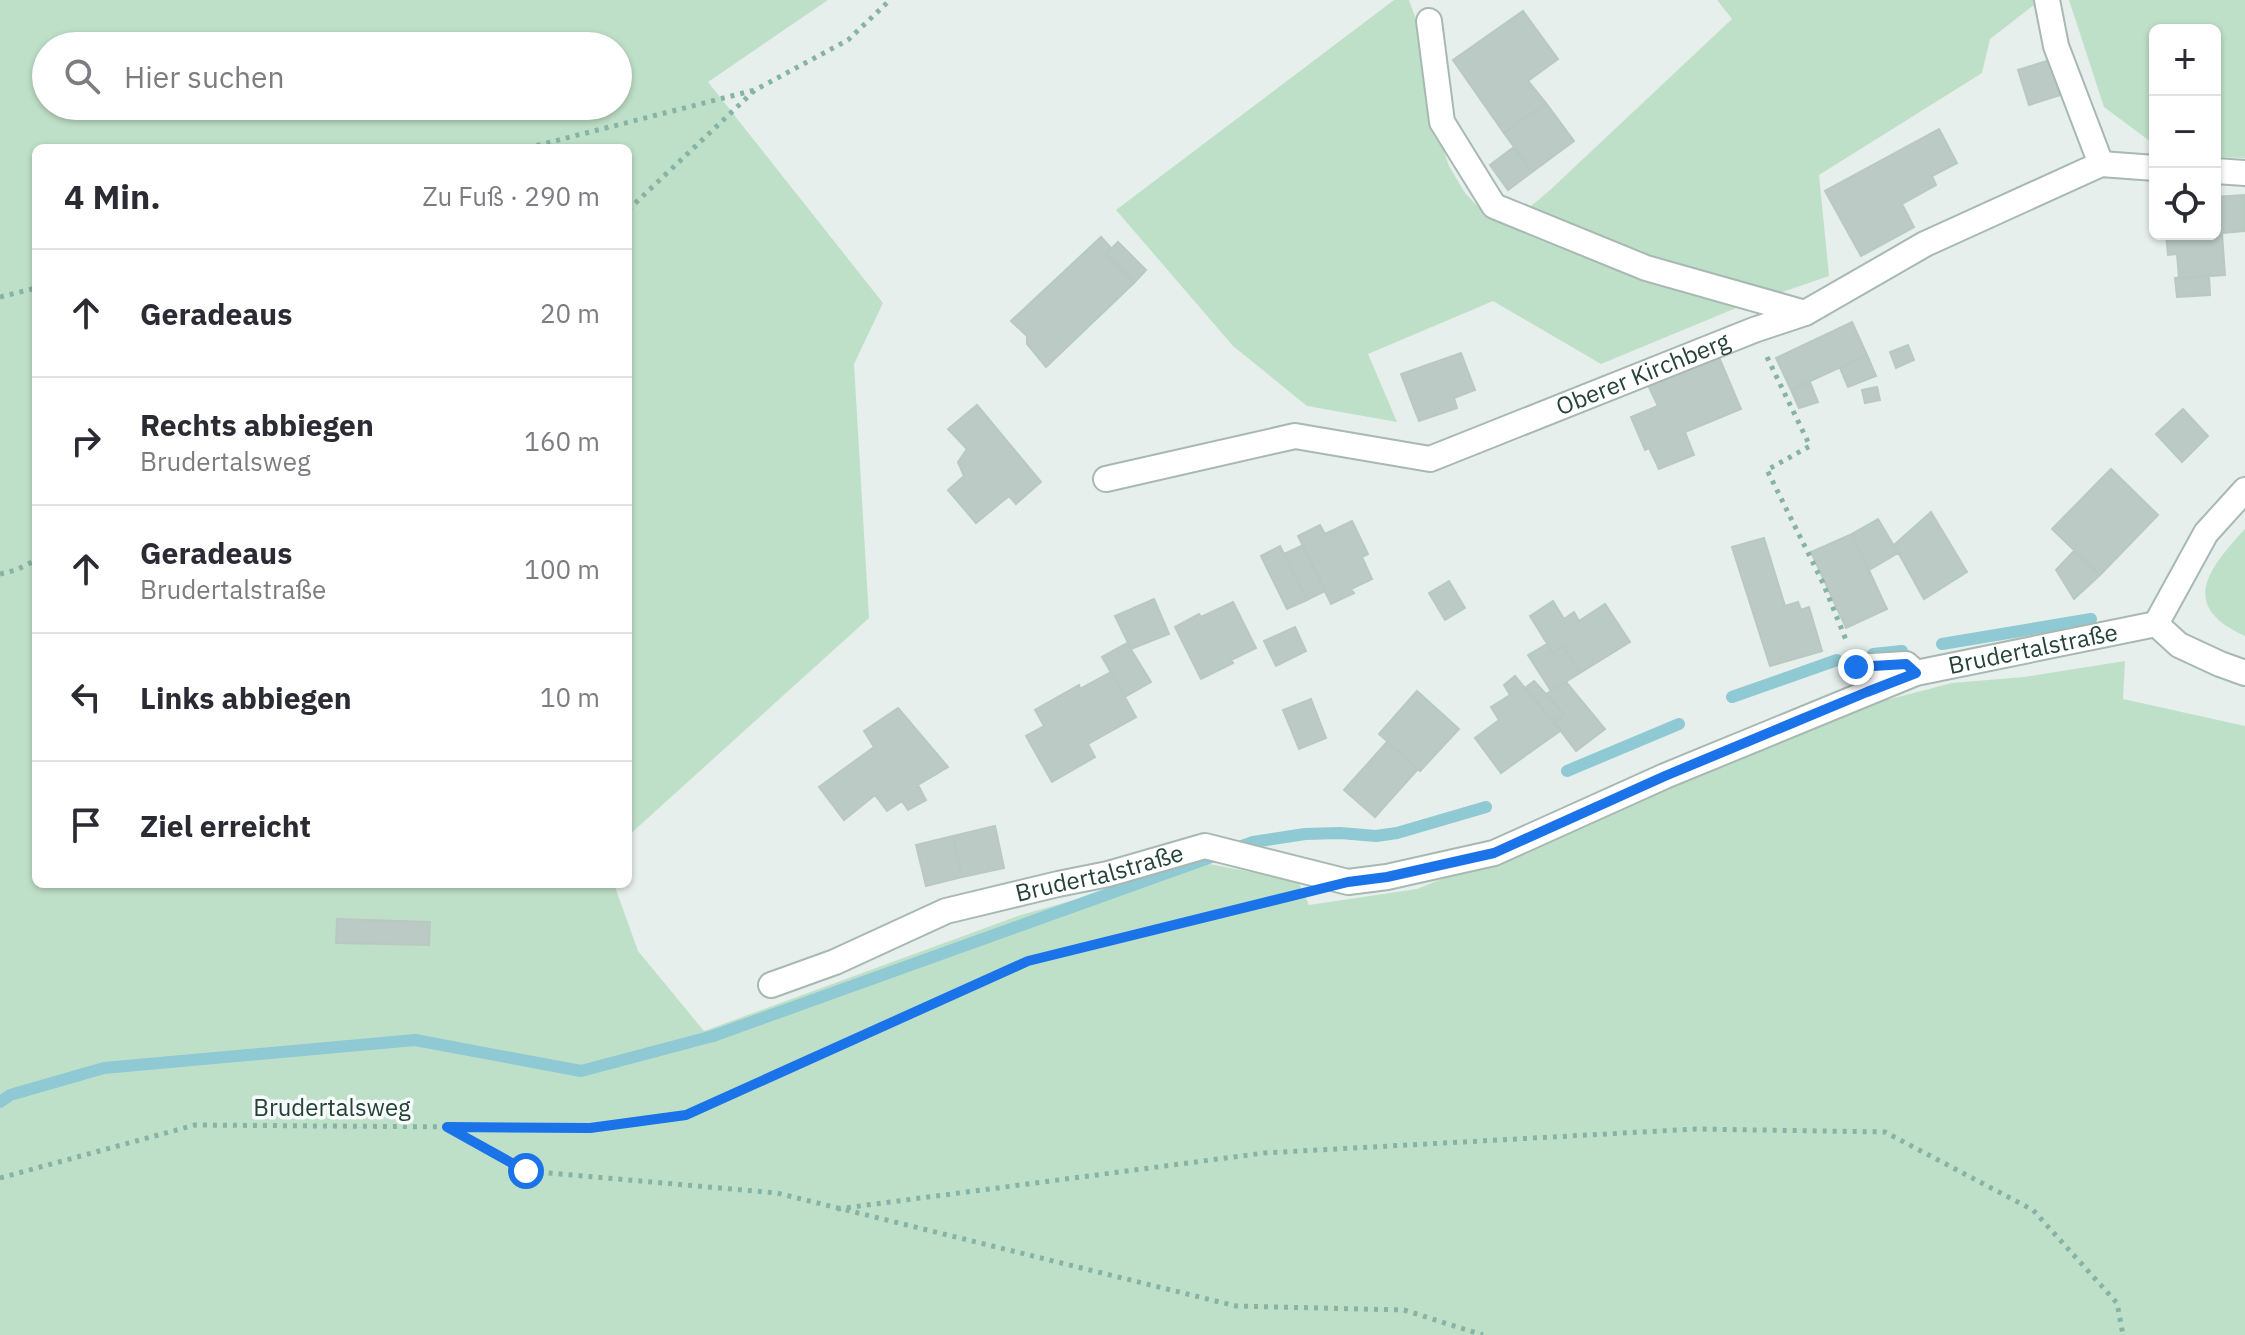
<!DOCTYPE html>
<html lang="de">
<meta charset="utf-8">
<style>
body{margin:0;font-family:"IBM Plex Sans",sans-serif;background:#f7f7f7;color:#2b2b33}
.controls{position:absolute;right:24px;top:24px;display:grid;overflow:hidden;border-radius:12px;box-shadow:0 2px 6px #0004}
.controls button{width:72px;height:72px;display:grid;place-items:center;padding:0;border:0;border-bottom:2px solid #e1e1e2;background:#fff;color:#2b2b33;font:40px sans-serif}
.stop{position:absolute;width:24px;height:24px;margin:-18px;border:6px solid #1a73e8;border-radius:50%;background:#fff}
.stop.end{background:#1a73e8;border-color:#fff;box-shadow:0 2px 8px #0008}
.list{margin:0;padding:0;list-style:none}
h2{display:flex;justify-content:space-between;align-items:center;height:104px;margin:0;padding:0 32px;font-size:34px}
h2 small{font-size:26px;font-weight:400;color:#7c7c81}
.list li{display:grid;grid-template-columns:52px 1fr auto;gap:24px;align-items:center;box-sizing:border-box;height:128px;padding:0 32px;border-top:2px solid #e1e1e2}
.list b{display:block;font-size:30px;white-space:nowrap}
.list p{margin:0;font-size:26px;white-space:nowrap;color:#7c7c81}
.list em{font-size:26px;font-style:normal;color:#7c7c81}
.icon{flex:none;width:44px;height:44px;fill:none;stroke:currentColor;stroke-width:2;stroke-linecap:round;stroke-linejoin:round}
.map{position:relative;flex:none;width:2245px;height:1335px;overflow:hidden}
.search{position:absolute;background:#fff;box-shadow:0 2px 6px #0004;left:32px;top:32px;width:600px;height:88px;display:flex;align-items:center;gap:20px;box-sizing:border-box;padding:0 28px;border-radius:44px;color:#7c7c81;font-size:30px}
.panel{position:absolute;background:#fff;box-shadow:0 2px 6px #0004;left:32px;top:144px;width:600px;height:744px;border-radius:12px}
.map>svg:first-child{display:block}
.green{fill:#bfe0c8;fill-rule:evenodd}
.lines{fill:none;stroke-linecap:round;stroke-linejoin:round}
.stream{stroke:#8ec9d4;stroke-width:12}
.building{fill:#bbcac4;stroke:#b8c9c2;stroke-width:2}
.minor-casing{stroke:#a8b8b2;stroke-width:28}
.path{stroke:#86b3a5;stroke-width:5;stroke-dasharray:4 6;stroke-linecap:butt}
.minor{stroke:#fff;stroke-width:24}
.route{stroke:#1a73e8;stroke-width:10}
.labels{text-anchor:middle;stroke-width:7;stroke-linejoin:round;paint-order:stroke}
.street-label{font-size:24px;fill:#24423a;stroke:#f7fbf9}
</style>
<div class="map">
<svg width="2245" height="1335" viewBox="0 0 2245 1335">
<rect width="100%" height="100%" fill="#e6efeb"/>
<!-- green -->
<path class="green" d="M0 0H828L708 82 883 303 854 364 869 618 628 836V148H36V884H614L638 951 704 1031 1021 915 1204 863 1298 881 1309 905 1417 889 1871 704 1952 683 2024 677 2125 661 2123 699 2245 726V1335H0ZM46 46H618V106H46Z
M1394 0H1409L1425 44V96L1449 166 1465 193 1488 217 1513 221 1549 191 1732 19 1717 0H2033L2034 5 1990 39 1982 73 1819 175 1829 276 1741 306 1601 364 1493 301 1368 354 1397 422 1307 406 1233 346 1116 210Z
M2069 0H2245V158L2215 157V30H2155V145L2104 107Z
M2245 529V636C2179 606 2207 570 2245 529Z"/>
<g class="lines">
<!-- stream -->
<path class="stream" d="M1942 644 2091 619
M1873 654 1902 651
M1732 697 1837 660
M1567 771 1679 724
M0 1102 10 1095 104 1068 415 1040 581 1071 713 1036 1253 842 1305 834 1340 833 1376 836 1397 833 1486 807"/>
</g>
<!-- building -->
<path class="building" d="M1523 11 1558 59 1528 81 1546 103 1504 133 1453 60Z
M2050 60 2060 95 2029 105 2018 70Z
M1546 103 1574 141 1532 172 1504 133Z
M1939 129 1957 163 1932 176 1936 185 1902 204 1914 227 1861 256 1825 191Z
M1514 147 1532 172 1508 190 1490 165Z
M2245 195V231L2222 233 2225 275 2179 278 2177 254 2168 255 2166 234H2215V197Z
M1101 237 1112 249 1106 254 1134 283 1046 367 1027 344V336L1011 321Z
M1118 242 1146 270 1134 283 1106 254Z
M2209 276 2210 295 2177 297 2175 278Z
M1852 322 1867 355 1791 390 1776 358Z
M1908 345 1914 360 1896 368 1890 352Z
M1461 353 1475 390 1454 398 1457 408 1419 421 1401 374Z
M1718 355 1741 409 1685 432 1694 455 1659 469 1649 448 1645 450 1631 417 1658 406 1648 385Z
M1867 355 1876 376 1848 387 1840 368Z
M1810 382 1818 402 1799 408 1791 390Z
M1877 387 1880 400 1865 403 1862 390Z
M977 405 1041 482 1016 504 1009 496 976 523 948 490 964 476 958 462 967 449 948 429Z
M2183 409 2208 436 2182 462 2156 434Z
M2111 469 2158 515 2100 575 2052 529Z
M1931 512 1967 572 1924 599 1894 545Z
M1878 519 1898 553 1869 570 1852 534Z
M1352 521 1368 554 1362 557 1372 579 1351 589 1354 593 1331 604 1298 536 1320 525 1325 534Z
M1852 534 1887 609 1846 628 1811 552Z
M1764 538 1785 606 1798 602 1801 610 1809 607 1822 651 1770 666 1732 547Z
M1303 545 1325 591 1307 600 1284 554Z
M1280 546 1307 600 1287 609 1261 556Z
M2074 551 2100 575 2074 599 2056 570Z
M1449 581 1465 608 1445 620 1429 593Z
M1154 599 1169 634 1131 649 1115 616Z
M1553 601 1564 619 1574 612 1579 621 1605 604 1630 642 1580 673 1563 646 1553 653 1530 616Z
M1233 602 1256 648 1231 660 1233 663 1201 679 1175 627 1199 614 1201 617Z
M1295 627 1306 651 1276 666 1264 641Z
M1127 643 1151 682 1125 697 1102 657Z
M1547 644 1553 653 1563 646 1580 673 1551 691 1528 655Z
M1111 672 1136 717 1088 744 1095 757 1052 782 1026 736 1044 726 1035 710 1079 685 1080 689Z
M1515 676 1560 731 1501 773 1475 738 1499 720 1491 707 1510 695 1504 685Z
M1534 681 1564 714 1555 723 1525 688Z
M1566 682 1605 729 1576 751 1555 723 1564 714 1546 694Z
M1417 691 1459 729 1420 771 1379 734Z
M1311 699 1326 738 1299 749 1283 710Z
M898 708 948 767 918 785 926 800 908 810 902 801 887 811 875 795 844 820 819 787 874 747 864 731Z
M1387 742 1418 769 1375 817 1344 790Z
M995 826 1004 868 962 877 953 836Z
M953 836 962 877 926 886 916 845Z
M337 919 430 922 429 945 336 943Z"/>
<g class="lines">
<defs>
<g id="minor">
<path d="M2047 0 2056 46 2101 164"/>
<path d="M1429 21 1442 122 1494 206 1646 268 1805 313"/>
<path d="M2215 171 2245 173"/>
<path id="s1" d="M1106 479 1295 436 1430 459 1754 330 1805 313 1925 244 2101 164 2155 168"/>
<path d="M2156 624 2206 533 2245 490"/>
<path d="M2156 624 2179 645 2220 664 2245 673"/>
<path d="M1856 667 1906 664 1916 673"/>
<path id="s2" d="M771 985 835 962 946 911 1058 884 1108 874 1205 846 1348 882 1387 877 1494 853 1665 776 1916 673 2156 624"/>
</g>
</defs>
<!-- minor casing -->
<use href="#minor" class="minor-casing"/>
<!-- path -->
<path class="path" d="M527 148 755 90
M628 210 755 90 848 40 890 0
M0 297 36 288
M1767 357 1810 446 1767 470 1823 583 1846 640
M0 574 16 570 36 560
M450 1128 526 1171 777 1193 1236 1306 1404 1310 1483 1335
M0 1178 195 1125 590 1128 686 1115 1028 961 1279 899
M837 1209 1264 1153 1696 1129 1885 1132 2033 1210 2117 1303 2123 1335"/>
<!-- minor -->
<use href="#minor" class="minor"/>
</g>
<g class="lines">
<!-- route -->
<path class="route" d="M526 1171 447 1127 590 1128 686 1115 1028 961 1348 882 1387 877 1494 853 1665 776 1867 692 1916 673 1906 664 1856 667"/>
</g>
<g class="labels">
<!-- street labels -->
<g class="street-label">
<text dy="8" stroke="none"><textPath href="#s1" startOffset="560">Oberer Kirchberg</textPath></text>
<text dy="8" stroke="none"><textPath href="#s2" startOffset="1332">Brudertalstraße</textPath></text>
<text dy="8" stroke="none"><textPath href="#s2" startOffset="348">Brudertalstraße</textPath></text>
<text x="332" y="1116">Brudertalsweg</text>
</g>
</g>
</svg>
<div class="controls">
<button>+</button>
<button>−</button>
<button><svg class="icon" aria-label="locate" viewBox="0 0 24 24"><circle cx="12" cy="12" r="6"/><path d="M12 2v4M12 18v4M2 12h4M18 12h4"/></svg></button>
</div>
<div class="stop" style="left:526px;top:1171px"></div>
<div class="stop end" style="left:1856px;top:667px"></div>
<div class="search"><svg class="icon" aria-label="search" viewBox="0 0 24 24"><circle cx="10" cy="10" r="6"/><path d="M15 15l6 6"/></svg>Hier suchen</div>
<section class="panel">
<h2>4 Min.<small>Zu Fuß · 290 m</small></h2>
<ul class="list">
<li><svg class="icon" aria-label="ahead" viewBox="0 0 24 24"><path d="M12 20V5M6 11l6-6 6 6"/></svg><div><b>Geradeaus</b></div><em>20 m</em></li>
<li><svg class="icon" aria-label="right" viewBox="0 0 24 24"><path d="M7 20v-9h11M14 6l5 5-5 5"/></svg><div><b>Rechts abbiegen</b><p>Brudertalsweg</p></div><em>160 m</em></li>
<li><svg class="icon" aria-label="ahead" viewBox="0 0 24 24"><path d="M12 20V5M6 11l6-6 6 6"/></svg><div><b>Geradeaus</b><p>Brudertalstraße</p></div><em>100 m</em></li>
<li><svg class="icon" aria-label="left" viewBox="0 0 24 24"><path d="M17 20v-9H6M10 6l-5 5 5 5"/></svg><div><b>Links abbiegen</b></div><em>10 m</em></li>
<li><svg class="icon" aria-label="arrive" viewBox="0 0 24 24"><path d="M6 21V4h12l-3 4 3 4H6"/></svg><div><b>Ziel erreicht</b></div></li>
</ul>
</section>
</div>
